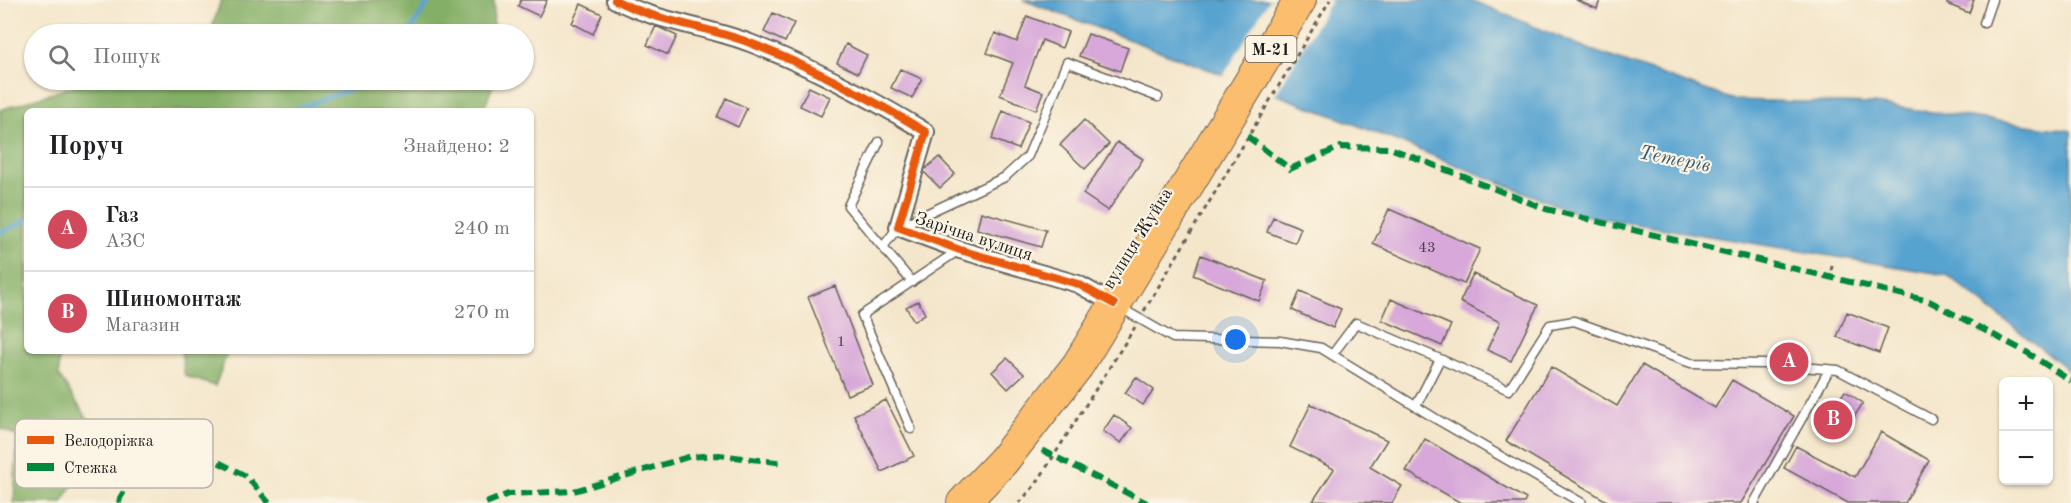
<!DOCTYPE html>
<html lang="uk">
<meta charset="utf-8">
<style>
body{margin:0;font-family:"Old Standard TT",serif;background:#f2f2f2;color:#202124}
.controls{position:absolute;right:18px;bottom:18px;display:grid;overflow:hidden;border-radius:9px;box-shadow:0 2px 4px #0004}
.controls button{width:54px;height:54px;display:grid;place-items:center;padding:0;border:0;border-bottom:2px solid #e0e0e0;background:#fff;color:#202124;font:30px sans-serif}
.you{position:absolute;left:1236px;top:340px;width:21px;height:21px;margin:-15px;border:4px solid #fff;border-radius:50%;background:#1a73e8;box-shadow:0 0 0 9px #1a73e833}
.badge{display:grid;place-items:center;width:39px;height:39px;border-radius:50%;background:#d1495b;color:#fff;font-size:20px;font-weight:700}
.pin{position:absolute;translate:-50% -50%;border:3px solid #fff;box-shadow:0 2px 6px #0006}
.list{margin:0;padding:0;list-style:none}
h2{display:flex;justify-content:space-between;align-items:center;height:78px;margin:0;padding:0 24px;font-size:26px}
h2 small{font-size:20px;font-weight:400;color:#757577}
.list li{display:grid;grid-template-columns:39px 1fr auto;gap:18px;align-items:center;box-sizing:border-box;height:84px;padding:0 24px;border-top:2px solid #e0e0e0}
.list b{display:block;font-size:22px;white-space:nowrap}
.list p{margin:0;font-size:20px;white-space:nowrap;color:#757577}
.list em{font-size:20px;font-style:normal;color:#757577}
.icon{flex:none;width:33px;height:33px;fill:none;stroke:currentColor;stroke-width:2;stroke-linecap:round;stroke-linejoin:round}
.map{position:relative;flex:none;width:2071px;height:503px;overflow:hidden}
.search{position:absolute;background:#fff;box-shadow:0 2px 4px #0004;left:24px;top:24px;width:510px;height:66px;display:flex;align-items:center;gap:15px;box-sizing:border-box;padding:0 21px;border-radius:33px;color:#757577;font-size:22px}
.panel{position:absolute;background:#fff;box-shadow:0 2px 4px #0004;left:24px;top:108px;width:510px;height:246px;border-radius:9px}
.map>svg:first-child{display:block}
.forest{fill:#84af66;stroke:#506641;stroke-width:1.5}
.water{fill:#57a3d0;stroke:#3a6076;stroke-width:1.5}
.pier{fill:#f4e6cb}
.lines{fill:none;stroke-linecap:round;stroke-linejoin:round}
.stream{stroke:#57a3d0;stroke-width:4.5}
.building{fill:#d7a8d9}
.lane-casing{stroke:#686359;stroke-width:11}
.street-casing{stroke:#686359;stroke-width:20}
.highway-casing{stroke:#686359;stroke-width:34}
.path{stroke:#686359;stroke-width:3;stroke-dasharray:4.5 4.5;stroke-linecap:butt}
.lane{stroke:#fff;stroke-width:8}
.street{stroke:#fff;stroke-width:16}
.highway{stroke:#fbbd6e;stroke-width:32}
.quiet{stroke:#00873e;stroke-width:6;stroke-dasharray:12 6;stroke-linecap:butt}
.cycleway-casing{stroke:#fcf5e5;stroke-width:11}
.cycleway{stroke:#e8590c;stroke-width:8}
.labels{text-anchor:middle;stroke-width:4.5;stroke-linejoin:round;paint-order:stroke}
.number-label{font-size:15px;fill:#4b3f4b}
.shield{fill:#fcf5e5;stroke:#5f5d58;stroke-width:1.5}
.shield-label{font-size:16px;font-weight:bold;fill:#1c1c1c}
.street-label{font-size:18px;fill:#1c1c1c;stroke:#fcf5e5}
.water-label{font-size:20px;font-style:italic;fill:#37596d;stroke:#fcf5e5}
.key{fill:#fcf5e5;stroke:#b9b4a9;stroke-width:1.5}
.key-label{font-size:16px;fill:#1c1c1c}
</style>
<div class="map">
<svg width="2071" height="503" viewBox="0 0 2071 503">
<rect width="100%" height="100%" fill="#fcf5e5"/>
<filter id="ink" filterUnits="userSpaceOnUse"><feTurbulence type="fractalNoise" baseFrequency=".0167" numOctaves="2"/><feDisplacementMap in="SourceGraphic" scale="12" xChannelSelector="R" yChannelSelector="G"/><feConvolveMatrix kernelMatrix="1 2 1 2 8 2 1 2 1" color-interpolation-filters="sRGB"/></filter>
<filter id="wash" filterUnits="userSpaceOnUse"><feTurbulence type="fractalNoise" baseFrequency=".008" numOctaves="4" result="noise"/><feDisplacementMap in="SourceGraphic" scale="24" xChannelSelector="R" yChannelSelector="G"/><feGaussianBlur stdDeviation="1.35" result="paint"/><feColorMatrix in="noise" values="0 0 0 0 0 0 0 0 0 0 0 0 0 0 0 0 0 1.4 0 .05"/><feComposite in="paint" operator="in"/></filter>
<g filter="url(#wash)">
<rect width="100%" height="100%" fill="#f4e6cb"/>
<!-- forest -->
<path class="forest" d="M221 0H494L493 34H210Z
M93 80H495L483 111H27V351H59V376L91 424 81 471 62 503H14L17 436 0 428V110Z
M181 351H228L215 386 185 376Z"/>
<!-- water -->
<path class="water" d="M1023 0H1471L1591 50 1734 100 1874 104 2071 131V372L1947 275 1581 215 1339 118Z"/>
<!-- pier -->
<path class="pier" d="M1269 0H1331L1274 97 1222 78Z"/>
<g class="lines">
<!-- stream -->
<path class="stream" d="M408 34 430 0
M290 111 376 80
M0 233 27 220"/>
</g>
<g id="blocks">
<!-- building -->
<path class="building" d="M521 0H547L539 16 518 6Z
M1576 0H1600L1597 9Z
M1949 0H1974L1969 13 1947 4Z
M581 4 602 14 593 34 572 23Z
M773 13 794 23 785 42 764 32Z
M1027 16 1068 32 1062 48 1042 40 1025 85 1043 92 1036 110 1000 95 1013 63 987 53 995 33 1017 42Z
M656 26 677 36 668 55 647 45Z
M1088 34 1128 48 1120 71 1079 56Z
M846 44 867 55 858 73 837 63Z
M900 69 922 79 912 98 891 88Z
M809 87 830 97 821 116 800 106Z
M726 98 747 108 738 127 717 117Z
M1003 111 1029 122 1018 149 992 139Z
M1084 120 1109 144 1085 169 1060 145Z
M1117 142 1143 159 1108 211 1083 194Z
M939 157 955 174 940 188 923 171Z
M1389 209 1480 249 1464 284 1373 244Z
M981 212 1046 230 1041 247 977 229Z
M1273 217 1301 228 1295 243 1267 232Z
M1201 255 1267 281 1259 301 1193 275Z
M1473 274 1538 305 1511 361 1487 350 1500 322 1460 302Z
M835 286 873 385 847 395 808 297Z
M1300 291 1341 309 1333 328 1292 310Z
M1391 299 1451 325 1442 346 1382 320Z
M918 301 925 314 914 321 906 307Z
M1847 312 1888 328 1879 353 1837 337Z
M1007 358 1024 374 1008 389 992 372Z
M1642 365 1715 408 1732 380 1794 416 1741 503H1610L1506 441 1551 367 1617 406Z
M1136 377 1154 390 1143 405 1125 393Z
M1845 391 1863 403 1847 428 1838 422 1828 437 1818 430Z
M886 400 914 456 882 472 854 415Z
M1311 404 1387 440 1370 467 1402 486 1392 503 1313 501 1334 469 1290 447Z
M1114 415 1132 428 1121 443 1103 431Z
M1881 432 1929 460 1905 503H1848L1784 468 1796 446 1855 477Z
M1425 439 1526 499 1524 503H1461L1406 471Z"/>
</g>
</g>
<g filter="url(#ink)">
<use href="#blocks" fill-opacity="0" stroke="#686359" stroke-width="1.5"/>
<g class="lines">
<defs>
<path id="lane" d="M1984 23 1992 0
M879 142 848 206 912 282
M883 247 898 227 1005 177 1028 156 1067 62 1158 97
M1119 307 1173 338 1280 341 1321 348 1438 420 1582 503
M1332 355 1356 323 1440 359 1416 406
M1440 359 1509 390 1550 325 1574 321 1691 363 1764 364 1838 370 1931 419
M911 429 862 315 959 250
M1754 503 1829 370"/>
<path id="street" d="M615 0C657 22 706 26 750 43 812 67 870 98 926 132L898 227 960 250 1078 284 1114 304"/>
<path id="highway" d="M963 503 1003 461 1078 365 1300 0"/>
</defs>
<!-- lane casing -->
<use href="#lane" class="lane-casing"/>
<!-- street casing -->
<use href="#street" class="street-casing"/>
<!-- highway casing -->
<use href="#highway" class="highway-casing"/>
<!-- path -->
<path class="path" d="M1829 279 1833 262
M1144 311 1330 0
M1019 503 1036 484 1135 327"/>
<!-- lane -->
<use href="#lane" class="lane"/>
<!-- street -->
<use href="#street" class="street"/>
<!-- highway -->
<use href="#highway" class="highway"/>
<!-- quiet -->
<path class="quiet" d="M1247 136 1290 169 1341 147 1390 148 1546 209 1929 301 2028 353 2071 381
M1042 450 1147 503
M119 503 120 498 139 467 166 454 206 456 246 476 269 503
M486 503 508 494 574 491 688 457 719 455 784 463"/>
<defs>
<path id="cycleway" d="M615 0C657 22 706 26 750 43 812 67 870 98 926 132L898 227 960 250 1078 284 1114 304"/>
</defs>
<!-- cycleway casing -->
<use href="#cycleway" class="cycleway-casing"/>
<!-- cycleway -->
<use href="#cycleway" class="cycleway"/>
</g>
</g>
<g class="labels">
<!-- number labels -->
<g class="number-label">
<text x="1427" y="252">43</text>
<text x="841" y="346">1</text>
</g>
<!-- shield labels -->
<rect class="shield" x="1245.5" y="36" width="51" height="26" rx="4.5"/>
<g class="shield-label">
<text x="1271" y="55">М-21</text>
</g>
<!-- street labels -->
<g class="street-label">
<text transform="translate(974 236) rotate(18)" y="6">Зарічна вулиця</text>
<text transform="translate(1137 238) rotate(-58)" y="6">вулиця Жуйка</text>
</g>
<!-- water labels -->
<g class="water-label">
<text transform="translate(1675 158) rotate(11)" y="7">Тетерів</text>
</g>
</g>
<!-- legend -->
<rect x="15" y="419" width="198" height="69" rx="9" class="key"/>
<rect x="27" y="436" width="27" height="8" fill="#e8590c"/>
<rect x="27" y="463" width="27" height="8" fill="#00873e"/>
<g class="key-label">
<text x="64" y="446">Велодоріжка</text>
<text x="64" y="473">Стежка</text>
</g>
</svg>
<div class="controls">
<button>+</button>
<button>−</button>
</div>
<div class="you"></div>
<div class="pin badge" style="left:1789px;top:362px">A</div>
<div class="pin badge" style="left:1833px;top:420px">B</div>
<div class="search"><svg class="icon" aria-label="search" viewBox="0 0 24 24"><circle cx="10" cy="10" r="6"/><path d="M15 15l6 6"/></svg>Пошук</div>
<section class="panel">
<h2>Поруч<small>Знайдено: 2</small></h2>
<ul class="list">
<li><span class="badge">A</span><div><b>Газ</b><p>АЗС</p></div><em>240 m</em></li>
<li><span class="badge">B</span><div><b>Шиномонтаж</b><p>Магазин</p></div><em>270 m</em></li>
</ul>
</section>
</div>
